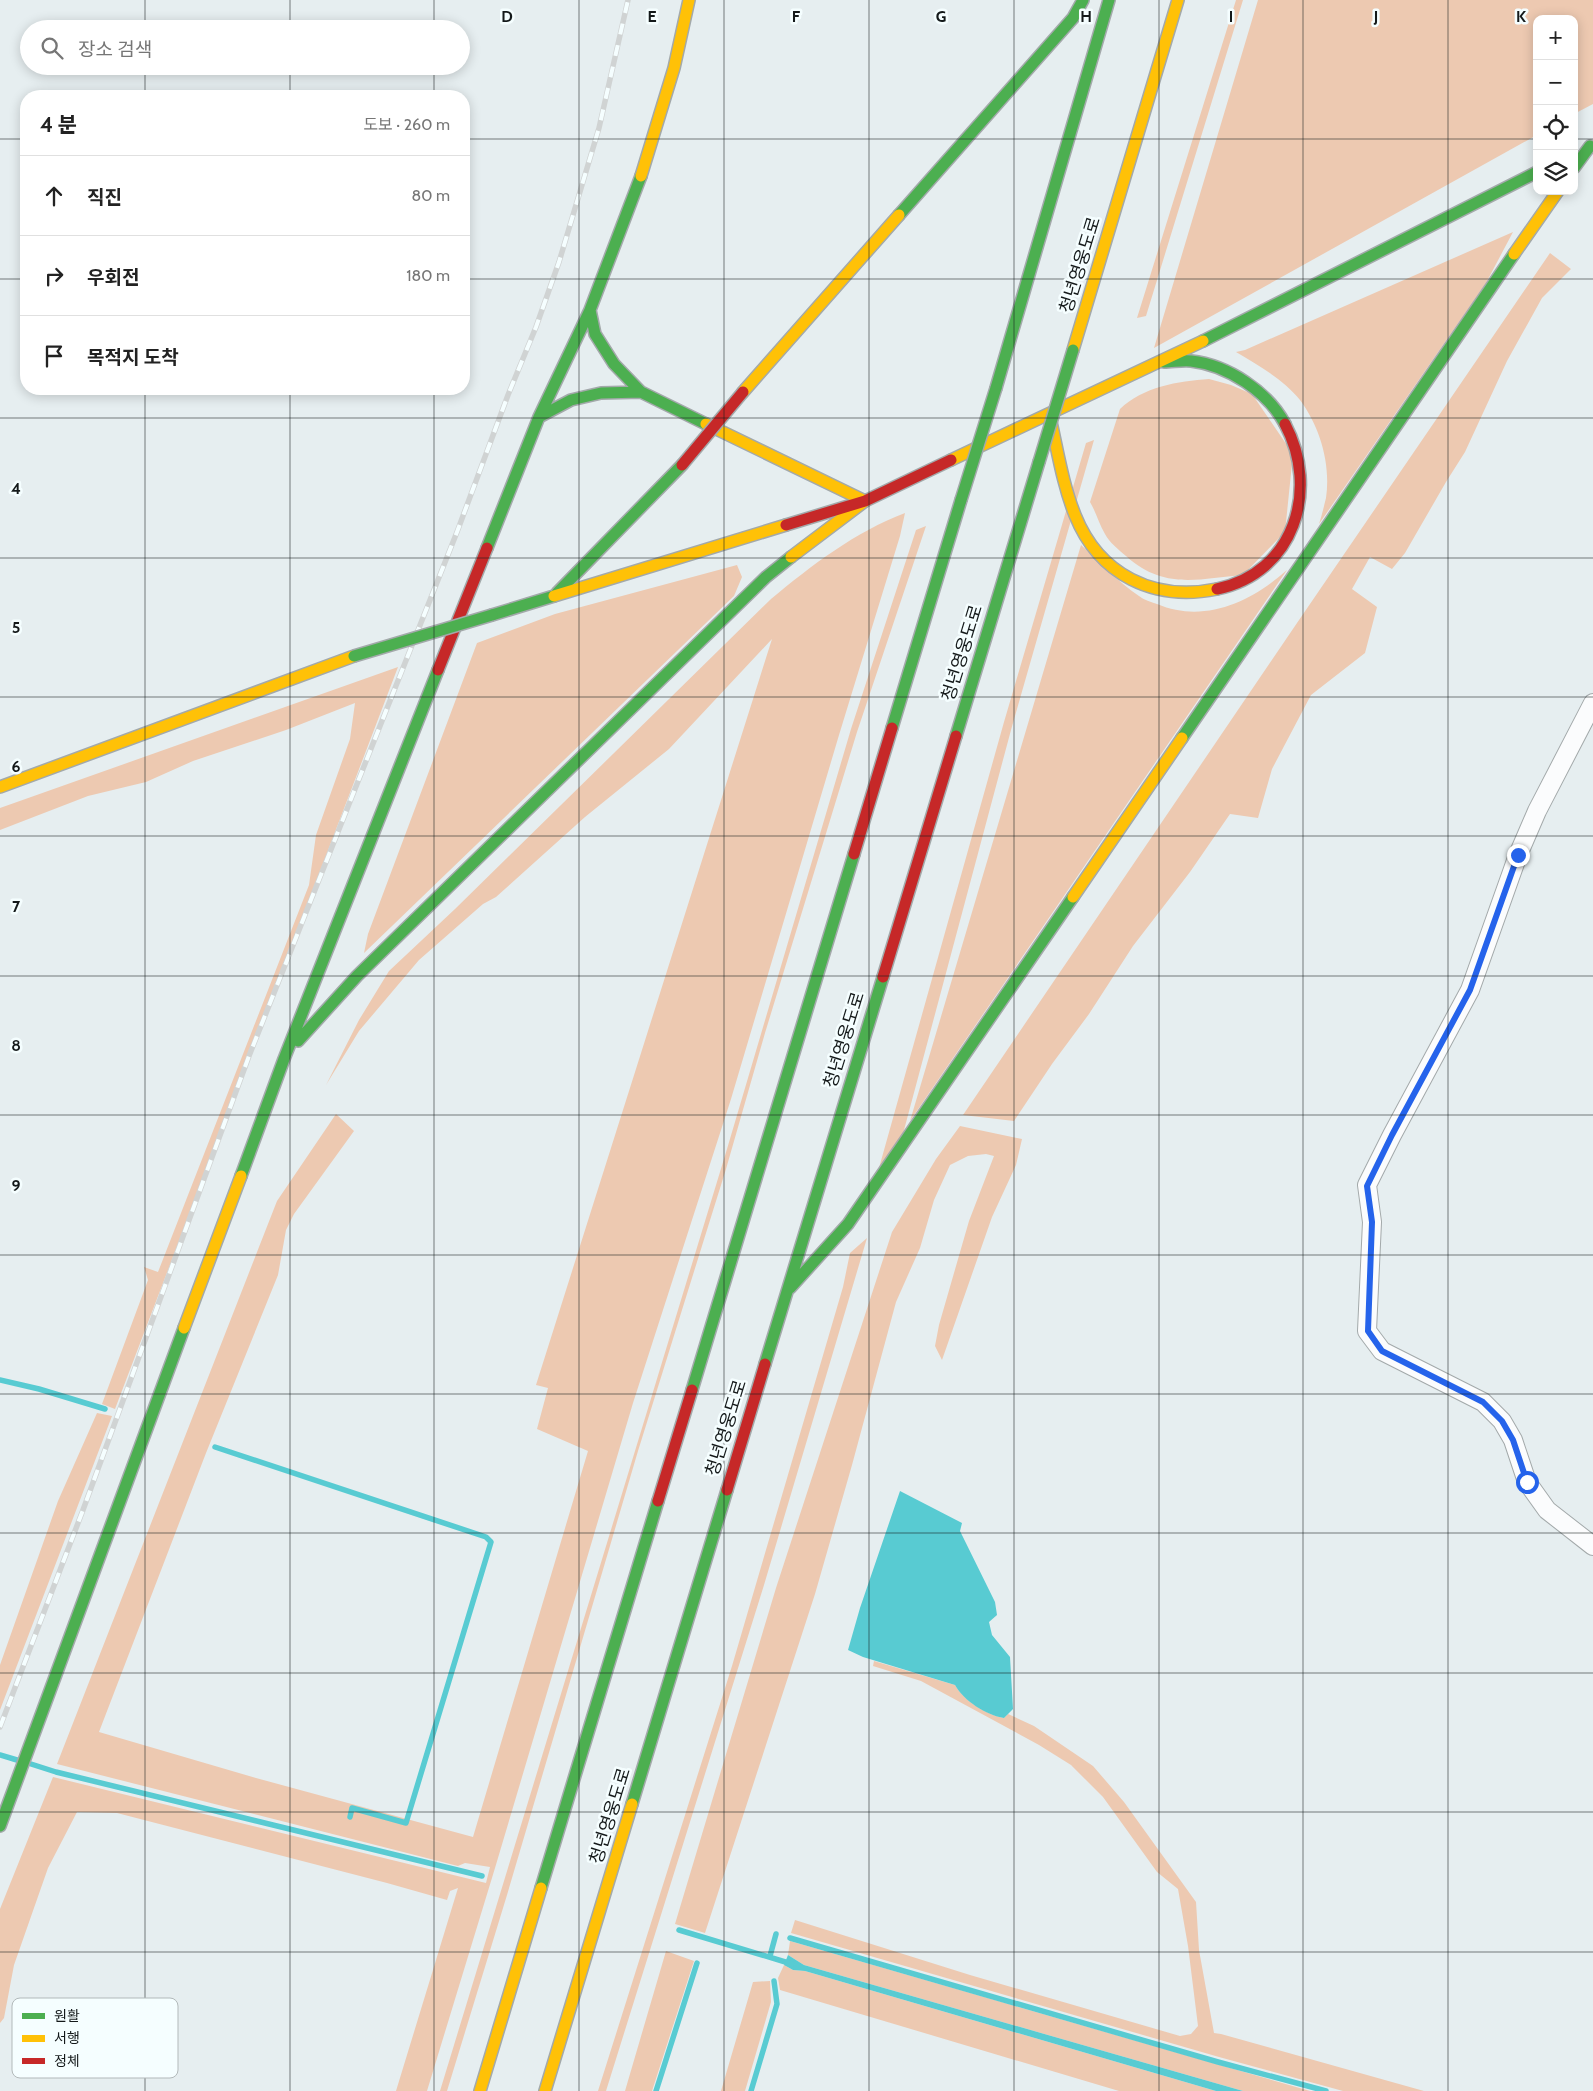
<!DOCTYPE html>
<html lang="ko">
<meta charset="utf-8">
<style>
body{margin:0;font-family:Cabin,"Noto Sans KR",sans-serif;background:#f2f2f2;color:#222}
.controls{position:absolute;right:15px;top:15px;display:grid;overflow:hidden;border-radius:10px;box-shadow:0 2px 12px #0003}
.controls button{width:45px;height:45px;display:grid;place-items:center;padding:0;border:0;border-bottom:1px solid #e0e0e0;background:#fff;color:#222;font:25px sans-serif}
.stop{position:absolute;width:15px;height:15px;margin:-11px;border:4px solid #2563eb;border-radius:50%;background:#fff}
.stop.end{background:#2563eb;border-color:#fff;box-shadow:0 1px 5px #0008}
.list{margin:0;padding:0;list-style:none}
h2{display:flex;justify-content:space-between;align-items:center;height:65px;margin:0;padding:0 20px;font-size:21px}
h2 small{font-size:16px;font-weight:400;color:#767676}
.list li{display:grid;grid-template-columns:32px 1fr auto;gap:15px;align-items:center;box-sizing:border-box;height:80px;padding:0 20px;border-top:1px solid #e0e0e0}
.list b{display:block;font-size:19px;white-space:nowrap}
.list em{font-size:16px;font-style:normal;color:#767676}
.icon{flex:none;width:28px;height:28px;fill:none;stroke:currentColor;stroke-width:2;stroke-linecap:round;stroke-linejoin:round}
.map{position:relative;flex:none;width:1593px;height:2091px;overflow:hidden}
.search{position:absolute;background:#fff;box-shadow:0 2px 12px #0003;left:20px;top:20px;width:450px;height:55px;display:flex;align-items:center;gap:12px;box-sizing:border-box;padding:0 18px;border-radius:28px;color:#767676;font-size:19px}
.panel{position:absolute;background:#fff;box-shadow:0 2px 12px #0003;left:20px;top:90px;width:450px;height:305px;border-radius:20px}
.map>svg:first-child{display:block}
.green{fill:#edc9b1}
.water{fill:#58cbd2}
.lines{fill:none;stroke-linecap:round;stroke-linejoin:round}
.stream{stroke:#58cbd2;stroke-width:5.5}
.street-casing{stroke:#a3a9aa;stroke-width:20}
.fast-casing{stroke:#a3a9aa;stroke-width:14}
.slow-casing{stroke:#a3a9aa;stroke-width:14}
.jam-casing{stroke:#a3a9aa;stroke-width:14}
.street{stroke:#fbfcfd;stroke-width:18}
.fast{stroke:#4caf50;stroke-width:11}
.slow{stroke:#ffc107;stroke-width:11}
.jam{stroke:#c62828;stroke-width:11}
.rail-casing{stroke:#d0d3d3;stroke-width:5.5}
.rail{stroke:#f5feff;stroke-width:4;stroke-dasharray:11;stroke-linecap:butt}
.fast-bridge-casing{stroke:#a3a9aa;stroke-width:14;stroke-linecap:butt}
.jam-bridge-casing{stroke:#a3a9aa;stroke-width:14;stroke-linecap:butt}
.fast-bridge{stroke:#4caf50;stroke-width:11}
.jam-bridge{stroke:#c62828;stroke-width:11}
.route{stroke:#2563eb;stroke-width:6}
.grid{fill:none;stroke:#14191a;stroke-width:1;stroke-opacity:0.55}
.labels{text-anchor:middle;stroke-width:5;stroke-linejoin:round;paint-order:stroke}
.street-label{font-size:18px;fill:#14191a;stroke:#f5feff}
.key{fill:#f5feff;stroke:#b2b9ba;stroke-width:1}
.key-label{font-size:14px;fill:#14191a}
.grid-label{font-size:16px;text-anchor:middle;font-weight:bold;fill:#14191a;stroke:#f5feff;stroke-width:5;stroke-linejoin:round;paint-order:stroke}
</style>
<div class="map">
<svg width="1593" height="2091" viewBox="0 0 1593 2091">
<rect width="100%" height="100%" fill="#e6eef0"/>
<!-- green -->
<path class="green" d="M1236 0H1243L1146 316 1137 318Z
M1258 0H1593V104L1574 114V19H1537V135L1154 348Z
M1513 232 1486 283 1319 524C1322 515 1324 506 1326 498 1331 464 1320 427 1300 400 1284 380 1258 365 1236 352L1245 350Z
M1550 253 1571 269 1542 298 1507 361 1465 452 1446 482 1405 553 1392 569 1370 557 1352 589 1377 607 1365 653 1311 695 1272 769 1258 818 1230 814 1190 872 1133 946 1089 1014 1052 1064 1014 1121 963 1115 1297 623Z
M1209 379 1231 385 1252 394 1293 454 1285 532 1243 575C1197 579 1164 590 1126 556 1119 550 1109 542 1105 534 1099 524 1096 512 1090 502L1120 409C1143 387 1178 381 1209 379Z
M1094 440 1011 730 896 1160 879 1168 1004 722 1086 443Z
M905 513 900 536 839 735 731 1099 633 1403 495 1868 427 2091H396L458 1888 450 1891 447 1900 387 1883 117 1813 77 1812 48 1868 14 1965 4 2018 0 2023V1909L53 1777 486 1883 490 1867 465 1863 458 1866 57 1764 277 1201 336 1114 354 1131 294 1214 286 1230 278 1275 206 1453 99 1732 256 1778 473 1837 588 1451 537 1429 548 1388 536 1385 772 639 669 749 585 817 496 897 483 904 419 960 359 1031 326 1085 359 1020 389 971 455 909 771 599C812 565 855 532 905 513Z
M926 526 857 732 765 1033 726 1169 638 1451 507 1895 447 2091H440L727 1149 851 729 916 530Z
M1081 545C1100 562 1118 582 1139 596 1144 600 1151 602 1157 604 1204 624 1251 602 1287 570L910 1121Z
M737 565 742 577 734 596 364 953 368 934 477 643 555 614Z
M398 667 115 1409 102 1404 148 1280 144 1267 158 1272 309 885 316 835 350 739 355 703 286 730 193 761 146 782 88 796 0 830V808Z
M960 1126 1022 1139 1016 1165 992 1217 942 1360 935 1346 939 1325 969 1221 994 1156 986 1154 968 1156 950 1165 934 1200 920 1248 896 1302 852 1465 815 1594 705 1933 675 1924 776 1588 892 1232 936 1159Z
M867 1238 764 1585 606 2091H598L732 1666 843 1287 850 1253Z
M97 1413 112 1416 0 1710V1665L58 1501Z
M874 1661 955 1685C964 1701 987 1715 1004 1718L1008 1714 1034 1726 1093 1766 1124 1802 1196 1902 1199 1950 1214 2033 1221 2034 1424 2091H1343L1219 2057 791 1933 795 1920 970 1975 1180 2036 1191 2034 1198 2026 1188 1946 1178 1889 1157 1872 1103 1797 1071 1765 1039 1745 921 1681 873 1666Z
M790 1941 1310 2091H1243L804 1965 788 1955Z
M666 1951 694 1961 652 2091H625Z
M784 1965 793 1970 805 1971 1216 2091H1119L780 1990 778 1978Z
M770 1981 771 2002 745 2091H721L753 1982Z"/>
<!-- water -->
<path class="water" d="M900 1491 962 1523 960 1531 995 1602 997 1615 989 1622 992 1635 1010 1657 1013 1709 1004 1718C986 1715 964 1701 955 1685L863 1657 848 1650 860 1608Z
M788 1955 804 1965 1243 2091H1216L805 1971 793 1970 784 1965Z"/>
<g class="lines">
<!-- stream -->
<path class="stream" d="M0 1380 39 1389 105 1409
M215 1447 486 1537 491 1542 406 1823 352 1808 350 1817
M0 1755 17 1760
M31 1764 56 1772 482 1876
M679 1930 792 1964
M790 1938 1218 2062 1326 2091
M770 1956 776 1934
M656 2091 697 1963
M751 2091 777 2004 774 1981"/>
<defs>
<path id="street" d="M1593 703 1537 811 1518 855 1470 990 1392 1135 1367 1185 1372 1222 1367 1331 1382 1351 1483 1402 1502 1421 1513 1440 1527 1482 1547 1510 1593 1546"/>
<path id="fast" d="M1574 168 1590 146
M899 215 1073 18 1083 0
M590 310 595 334 614 364 641 392 706 424
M1203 341 1537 172
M1164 362C1173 362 1182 360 1191 361 1228 365 1268 392 1285 424
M996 388 1109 0
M539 417 571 400 601 393 641 392
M487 548 539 417 590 310 641 176
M557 593 682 465
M492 615 554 596
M892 728 961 500
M956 736 1039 462
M1182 738 1514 254
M298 1041 357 976 766 577 791 557
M241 1176 284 1059 438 670
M790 1288 848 1224 1073 897
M765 1364 883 977
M692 1390 854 854
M632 1804 727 1490
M0 1826 184 1328
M541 1888 658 1501"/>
<path id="slow" d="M641 176 674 68 689 0
M1514 254 1558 191
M1073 350 1178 0
M743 392 899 215
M1051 422C1058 453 1063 485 1075 515 1099 575 1154 602 1217 589
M706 424 865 501 791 557
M951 460 1203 341
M554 596 786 525
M0 787 354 656
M1073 897 1182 738
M184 1328 241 1176
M480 2091 541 1888
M545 2091 632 1804"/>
<path id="jam" d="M786 525 865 501 951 460
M1217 589C1294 573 1320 490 1285 424
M438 670 487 548
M854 854 892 728
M883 977 956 736
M727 1490 765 1364
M658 1501 692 1390"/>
</defs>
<!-- street casing -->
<use href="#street" class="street-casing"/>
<!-- fast casing -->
<use href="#fast" class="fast-casing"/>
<!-- slow casing -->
<use href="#slow" class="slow-casing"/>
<!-- jam casing -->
<use href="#jam" class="jam-casing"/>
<!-- street -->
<use href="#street" class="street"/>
<!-- fast -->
<use href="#fast" class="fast"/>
<!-- slow -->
<use href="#slow" class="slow"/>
<!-- jam -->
<use href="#jam" class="jam"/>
<defs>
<path id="rail" d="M0 1727 83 1510 249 1056 457 532 508 395 536 327 559 262 599 128 628 0"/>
</defs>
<!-- rail casing -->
<use href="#rail" class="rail-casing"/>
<!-- rail -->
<use href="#rail" class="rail"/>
<defs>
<path id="fast-bridge" d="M1039 462 1073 350
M961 500 996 388
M354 656 492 615"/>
<path id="jam-bridge" d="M682 465 743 392"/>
</defs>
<!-- fast-bridge casing -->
<use href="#fast-bridge" class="fast-bridge-casing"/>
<!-- jam-bridge casing -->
<use href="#jam-bridge" class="jam-bridge-casing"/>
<!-- fast-bridge -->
<use href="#fast-bridge" class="fast-bridge"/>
<!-- jam-bridge -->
<use href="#jam-bridge" class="jam-bridge"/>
</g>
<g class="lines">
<!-- route -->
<path class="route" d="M1518 855 1470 990 1392 1135 1367 1186 1372 1222 1368 1331 1382 1351 1483 1402 1502 1421 1513 1440 1527 1482"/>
</g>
<!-- grid -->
<path class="grid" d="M145 0V29M290 0V29M434 0V29M579 0V2091M724 0V2091M869 0V2091M1014 0V2091M1159 0V2091M1303 0V2091M1448 0V2091M145 66V96M290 66V96M434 66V96M0 139H26M464 139H1537M1574 139H1593M0 279H26M464 279H1593M145 389V2091M290 389V2091M434 389V2091M0 418H1593M0 558H1593M0 697H1593M0 836H1593M0 976H1593M0 1115H1593M0 1255H1593M0 1394H1593M0 1533H1593M0 1673H1593M0 1812H1593M0 1952H1593"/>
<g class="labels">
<!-- street labels -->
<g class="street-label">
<text transform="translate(1080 265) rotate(-73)" y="6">청년영웅도로</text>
<text transform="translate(962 653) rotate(-73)" y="6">청년영웅도로</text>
<text transform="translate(844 1040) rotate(-73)" y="6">청년영웅도로</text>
<text transform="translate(726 1428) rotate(-73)" y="6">청년영웅도로</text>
<text transform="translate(610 1816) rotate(-73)" y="6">청년영웅도로</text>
</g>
</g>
<!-- legend -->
<rect x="12" y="1998" width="166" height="80" rx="8" class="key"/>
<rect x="22" y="2013" width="23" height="6" fill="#4caf50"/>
<rect x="22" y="2035" width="23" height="7" fill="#ffc107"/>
<rect x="22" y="2058" width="23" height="6" fill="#c62828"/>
<g class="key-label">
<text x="54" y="2021">원활</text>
<text x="54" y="2043">서행</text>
<text x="54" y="2066">정체</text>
</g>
<g class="grid-label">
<text x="507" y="22">D</text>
<text x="652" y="22">E</text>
<text x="796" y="22">F</text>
<text x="941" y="22">G</text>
<text x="1086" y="22">H</text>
<text x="1231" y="22">I</text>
<text x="1376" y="22">J</text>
<text x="1521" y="22">K</text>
<text x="16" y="494">4</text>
<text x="16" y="633">5</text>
<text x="16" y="772">6</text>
<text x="16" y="912">7</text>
<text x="16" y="1051">8</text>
<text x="16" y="1191">9</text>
</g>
</svg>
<div class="controls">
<button>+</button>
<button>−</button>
<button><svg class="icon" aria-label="locate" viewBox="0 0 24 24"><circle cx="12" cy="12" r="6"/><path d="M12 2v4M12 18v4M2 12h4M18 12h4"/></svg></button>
<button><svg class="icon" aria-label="layers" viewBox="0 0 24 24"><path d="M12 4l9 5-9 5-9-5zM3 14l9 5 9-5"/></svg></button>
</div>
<div class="stop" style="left:1527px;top:1482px"></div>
<div class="stop end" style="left:1518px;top:855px"></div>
<div class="search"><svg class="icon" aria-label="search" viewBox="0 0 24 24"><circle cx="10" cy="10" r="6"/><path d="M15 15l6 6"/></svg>장소 검색</div>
<section class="panel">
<h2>4 분<small>도보 · 260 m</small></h2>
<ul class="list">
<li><svg class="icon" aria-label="ahead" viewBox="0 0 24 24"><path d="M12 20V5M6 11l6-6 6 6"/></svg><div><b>직진</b></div><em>80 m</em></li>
<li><svg class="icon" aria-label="right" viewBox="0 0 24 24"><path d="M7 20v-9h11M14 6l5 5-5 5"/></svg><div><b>우회전</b></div><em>180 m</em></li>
<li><svg class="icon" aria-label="arrive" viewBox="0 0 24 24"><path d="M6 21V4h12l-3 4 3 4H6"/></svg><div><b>목적지 도착</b></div></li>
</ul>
</section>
</div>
